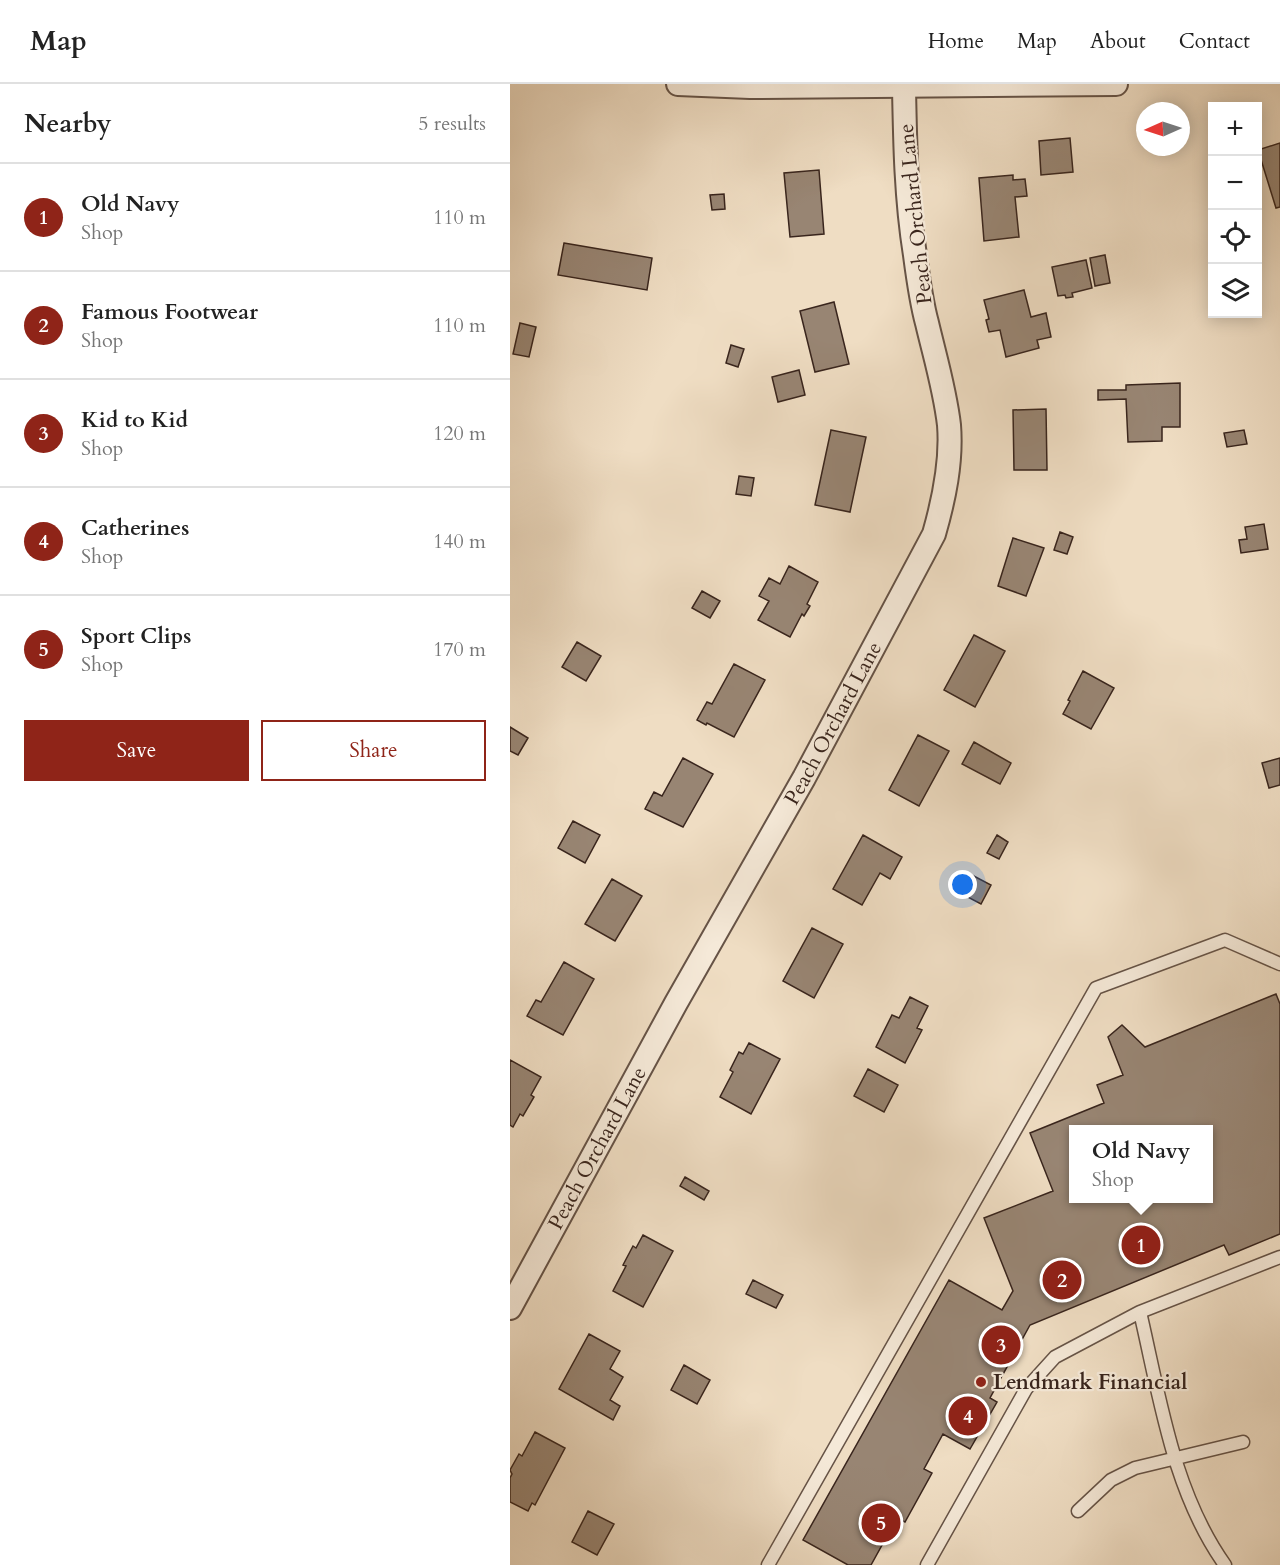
<!DOCTYPE html>
<meta charset="utf-8">
<style>
body{margin:0;font-family:Cardo,serif;background:#f6f6f6;color:#222}
.controls{position:absolute;right:18px;top:18px;display:grid;overflow:hidden;border-radius:0px;box-shadow:0 3px 15px #0003}
.controls button{width:54px;height:54px;display:grid;place-items:center;padding:0;border:0;border-bottom:2px solid #e0e0e0;background:#fff;color:#222;font:30px sans-serif}
.compass{position:absolute;left:626px;top:18px;width:54px;height:54px;border-radius:50%;background:#fff;box-shadow:0 3px 15px #0003;rotate:267deg}
.you{position:absolute;left:453px;top:801px;width:21px;height:21px;margin:-15px;border:4px solid #fff;border-radius:50%;background:#1a73e8;box-shadow:0 0 0 9px #1a73e833}
.badge{display:grid;place-items:center;width:39px;height:39px;border-radius:50%;background:#8f2418;color:#fff;font-size:20px;font-weight:700}
.pin{position:absolute;translate:-50% -50%;border:3px solid #fff;box-shadow:0 2px 6px #0006}
.popup{position:absolute;left:559px;top:1041px;width:144px;height:78px;box-sizing:border-box;display:grid;place-content:center;border-radius:0px;background:#fff;filter:drop-shadow(0 2px 4px #0005);font-size:20px;white-space:nowrap;color:#767676}
.popup b{font-size:22px;color:#222}
.popup::after{content:'';position:absolute;left:50%;top:100%;margin-left:-12px;border:12px solid transparent;border-top-color:#fff}
.list{margin:0;padding:0;list-style:none}
h2{display:flex;justify-content:space-between;align-items:center;height:78px;margin:0;padding:0 24px;font-size:26px}
h2 small{font-size:20px;font-weight:400;color:#767676}
.list li{display:grid;grid-template-columns:39px 1fr auto;gap:18px;align-items:center;box-sizing:border-box;height:108px;padding:0 24px;border-top:2px solid #e0e0e0}
.list b{display:block;font-size:22px;white-space:nowrap}
.list p{margin:0;font-size:20px;white-space:nowrap;color:#767676}
.list em{font-size:20px;font-style:normal;color:#767676}
.actions{display:flex;gap:12px;padding:18px 24px}
.actions a{flex:1;padding:14px 0;border:2px solid #8f2418;border-radius:0px;text-align:center;font-size:21px;color:#8f2418}
.actions .main{background:#8f2418;color:#fff}
.icon{flex:none;width:33px;height:33px;fill:none;stroke:currentColor;stroke-width:2;stroke-linecap:round;stroke-linejoin:round}
.map{position:relative;flex:none;width:770px;height:1481px;overflow:hidden}
header{display:flex;align-items:center;gap:36px;box-sizing:border-box;height:84px;padding:0 30px;background:#fff;border-bottom:2px solid #e0e0e0}
header strong{font-size:28px}
nav{display:flex;gap:33px;margin-inline-start:auto;font-size:21px}
main{display:flex}
aside{flex:1;background:#fff}
.map>svg:first-child{display:block}
.building{fill:#988573;stroke:#39251d;stroke-width:1.5;fill-rule:evenodd}
.lines{fill:none;stroke-linecap:round;stroke-linejoin:round}
.service-casing{stroke:#665346;stroke-width:15}
.minor-casing{stroke:#665346;stroke-width:26}
.service{stroke:#f5e9d8;stroke-width:12}
.minor{stroke:#f5e9d8;stroke-width:22}
.poi-dot{fill:#8f2418;stroke:#f5e9d8;stroke-width:2}
.labels{text-anchor:middle;stroke-width:4.5;stroke-linejoin:round;paint-order:stroke}
.street-label{font-size:21px;fill:#39251d;stroke:#f5e9d8}
.poi-label{font-size:21px;font-weight:bold;fill:#39251d;stroke:#f5e9d8;text-anchor:start}
</style>
<header>
<strong>Map</strong>
<nav><a>Home</a><a>Map</a><a>About</a><a>Contact</a></nav>
</header>
<main>
<aside>
<h2>Nearby<small>5 results</small></h2>
<ul class="list">
<li><span class="badge">1</span><div><b>Old Navy</b><p>Shop</p></div><em>110 m</em></li>
<li><span class="badge">2</span><div><b>Famous Footwear</b><p>Shop</p></div><em>110 m</em></li>
<li><span class="badge">3</span><div><b>Kid to Kid</b><p>Shop</p></div><em>120 m</em></li>
<li><span class="badge">4</span><div><b>Catherines</b><p>Shop</p></div><em>140 m</em></li>
<li><span class="badge">5</span><div><b>Sport Clips</b><p>Shop</p></div><em>170 m</em></li>
</ul>
<div class="actions"><a class="main">Save</a><a>Share</a></div>
</aside>
<div class="map">
<svg width="770" height="1481" viewBox="0 0 770 1481">
<rect width="100%" height="100%" fill="#efddc3"/>
<filter id="stains"><feTurbulence type="fractalNoise" baseFrequency=".00333" numOctaves="4"/><feColorMatrix values="0 0 0 0 .2 0 0 0 0 .09 0 0 0 0 .02 0 0 0 .5 -.17"/></filter>
<radialGradient id="worn" r=".72"><stop offset=".6" stop-color="#630" stop-opacity="0"/><stop offset="1" stop-color="#630" stop-opacity=".3"/></radialGradient>
<!-- building -->
<path class="building" d="M560 54 563 88 531 91 529 57Z
M770 59V123L766 124 748 66Z
M309 86 314 150 280 153 274 89Z
M503 91V96L515 95 517 112 505 113 509 153 474 157 469 94Z
M214 110 215 125 202 126 200 111Z
M54 159 142 174 137 206 48 191Z
M595 171 600 199 585 202 580 174Z
M576 176 582 204 562 209 563 213 556 214 555 211 548 212 542 183Z
M514 206 521 233 536 229 541 253 527 256 529 264 496 273 490 246 479 248 476 236 479 235 474 216Z
M324 218 339 280 305 288 290 227Z
M10 239 26 243 19 273 3 270Z
M221 261 234 265 228 283 216 279Z
M289 286 295 311 268 318 262 293Z
M670 299V343H652V357L618 358 616 315 588 316V306H616V301Z
M536 325 537 386H504L503 326Z
M321 346 356 353 340 428 305 421Z
M734 346 737 360 717 363 714 349Z
M229 392 244 394 241 412 226 410Z
M754 440 758 465 731 469 729 456 737 455 735 443Z
M550 448 563 453 557 470 544 466Z
M503 454 534 464 516 512 488 502Z
M279 482 308 498 297 520 300 522 294 532 292 530 280 553 248 536 259 517 249 512 259 494 270 500Z
M192 507 210 517 200 534 182 524Z
M464 551 495 567 465 623 434 606Z
M67 558 91 572 76 597 52 583Z
M224 580 255 596 224 653 197 639 196 641 187 636 197 618 202 620Z
M573 587 604 604 581 645 553 630 560 617 558 616Z
M0 643 18 654 8 671 0 667Z
M408 651 439 667 409 722 379 706Z
M464 658 501 679 490 700 452 680Z
M173 674 203 690 173 743 135 725 144 708 152 712Z
M770 674V701L759 704 752 679Z
M63 737 90 751 75 779 48 764Z
M353 751 392 773 380 795 370 789 352 821 323 805Z
M487 751 498 758 489 775 477 769Z
M460 790 481 801 471 820 450 809Z
M102 795 132 812 105 857 75 840Z
M302 844 333 860 304 914 273 897Z
M54 878 84 895 53 951 17 932 26 916 31 918Z
M766 910 770 920V1150L719 1171 714 1161 520 1241 480 1314 487 1318 460 1365 433 1350 414 1385 422 1389 395 1438 387 1434 361 1481H338L293 1456 439 1196 492 1226 503 1207 474 1134 543 1107 520 1049 594 1019 587 1001 613 991 598 953 612 941 635 963ZM564 1046H698V1114H564Z
M400 913 418 922 407 944 412 946 395 979 366 963 382 931 389 934Z
M239 959 270 975 241 1030 210 1013 223 988 220 986 229 968 233 970Z
M0 976 31 993 21 1011 24 1013 13 1032 10 1030 3 1043 0 1041Z
M358 985 388 1001 374 1028 344 1012Z
M175 1093 199 1107 194 1116 170 1102Z
M133 1151 163 1167 133 1223 103 1207 116 1182 113 1181 123 1162 126 1164Z
M243 1196 273 1211 266 1224 236 1210Z
M79 1250 110 1267 100 1285 113 1293 100 1316 110 1322 103 1336 49 1305Z
M174 1281 200 1296 187 1320 161 1306Z
M25 1348 55 1364 25 1421 22 1419 18 1427 0 1418V1394L2 1390 0 1386 9 1370 12 1372Z
M78 1427 104 1440 87 1471 62 1458Z"/>
<g class="lines">
<defs>
<path id="service" d="M630 1228C650 1314 663 1408 715 1481
M568 1427 601 1396 625 1384 733 1358
M258 1481 586 904 715 856 770 880
M417 1481 516 1305 545 1273 630 1228 770 1173"/>
<g id="minor">
<path d="M168 0 240 3 606 0"/>
<path id="s1" d="M0 1224 166 919 294 694 424 450C434 415 442 378 439 341 435 306 425 273 417 239 411 217 408 194 405 171 396 115 395 59 394 3"/>
</g>
</defs>
<!-- service casing -->
<use href="#service" class="service-casing"/>
<!-- minor casing -->
<use href="#minor" class="minor-casing"/>
<!-- service -->
<use href="#service" class="service"/>
<!-- minor -->
<use href="#minor" class="minor"/>
</g>
<!-- markers -->
<circle class="poi-dot" cx="471" cy="1298" r="6"/>
<g class="labels">
<!-- street labels -->
<g class="street-label">
<text transform="translate(405 130) rotate(-96)" y="7">Peach Orchard Lane</text>
<text dy="7" stroke="none"><textPath href="#s1" startOffset="668">Peach Orchard Lane</textPath></text>
<text dy="7" stroke="none"><textPath href="#s1" startOffset="182">Peach Orchard Lane</textPath></text>
</g>
<!-- poi labels -->
<g class="poi-label">
<text x="483" y="1305">Lendmark Financial</text>
</g>
</g>
<rect width="100%" height="100%" filter="url(#stains)"/>
<rect width="100%" height="100%" fill="url(#worn)"/>
</svg>
<div class="controls">
<button>+</button>
<button>−</button>
<button><svg class="icon" aria-label="locate" viewBox="0 0 24 24"><circle cx="12" cy="12" r="6"/><path d="M12 2v4M12 18v4M2 12h4M18 12h4"/></svg></button>
<button><svg class="icon" aria-label="layers" viewBox="0 0 24 24"><path d="M12 4l9 5-9 5-9-5zM3 14l9 5 9-5"/></svg></button>
</div>
<svg class="compass" viewBox="-18 -18 36 36"><path d="M0-13l5 13h-10z" fill="#e53935"/><path d="M0 13l5-13h-10z" fill="#767676"/></svg>
<div class="you"></div>
<div class="pin badge" style="left:631px;top:1161px">1</div>
<div class="popup"><b>Old Navy</b>Shop</div>
<div class="pin badge" style="left:552px;top:1196px">2</div>
<div class="pin badge" style="left:491px;top:1261px">3</div>
<div class="pin badge" style="left:458px;top:1332px">4</div>
<div class="pin badge" style="left:371px;top:1439px">5</div>
</div>
</main>
